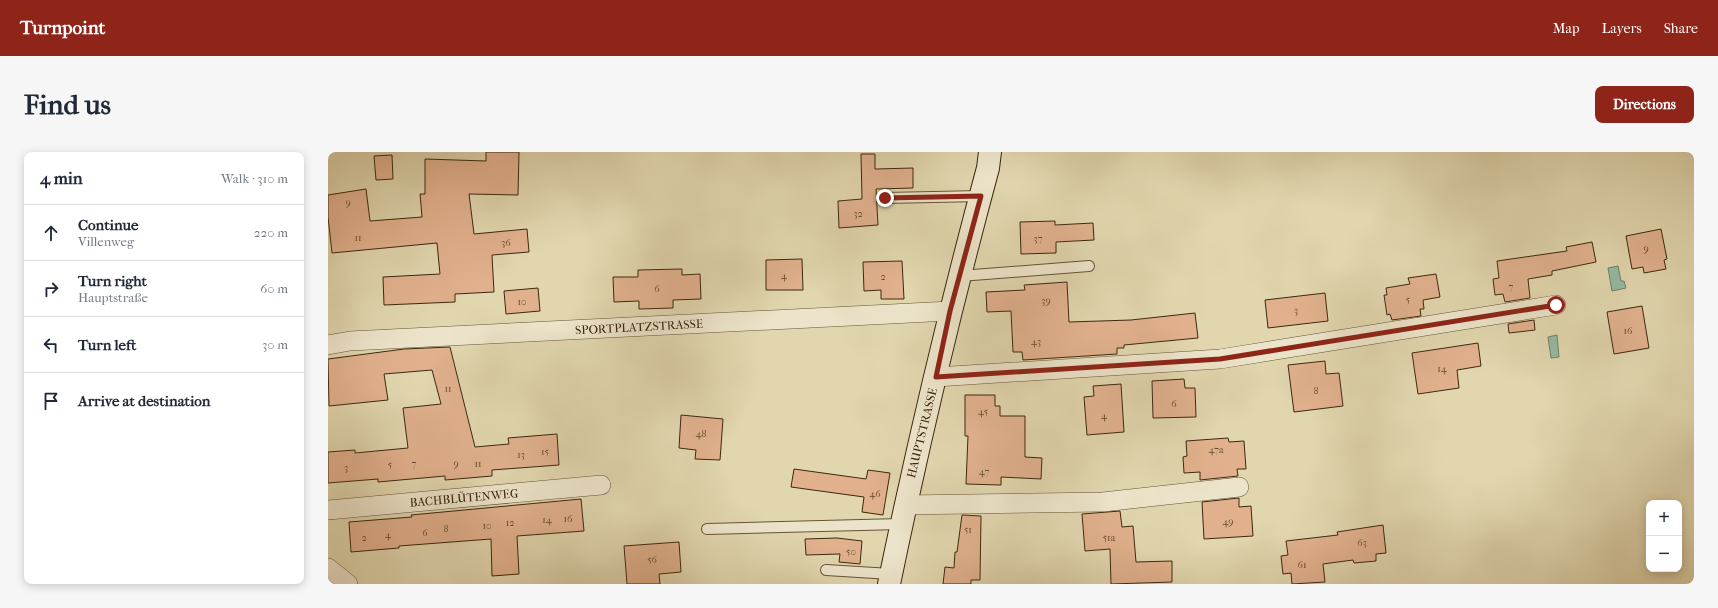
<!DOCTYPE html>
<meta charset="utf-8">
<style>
body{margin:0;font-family:"IM FELL French Canon",serif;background:#f6f6f7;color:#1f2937}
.controls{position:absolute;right:12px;bottom:12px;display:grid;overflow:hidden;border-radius:8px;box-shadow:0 2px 10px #0003}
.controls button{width:36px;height:36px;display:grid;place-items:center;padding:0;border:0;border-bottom:1px solid #e0e1e3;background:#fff;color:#1f2937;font:20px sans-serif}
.stop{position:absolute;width:12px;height:12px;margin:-9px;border:3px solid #8f2418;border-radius:50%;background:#fff}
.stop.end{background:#8f2418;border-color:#fff;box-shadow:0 1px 4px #0008}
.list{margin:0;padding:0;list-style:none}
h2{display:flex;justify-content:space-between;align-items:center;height:52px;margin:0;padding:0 16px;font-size:17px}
h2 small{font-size:13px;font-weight:400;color:#747a83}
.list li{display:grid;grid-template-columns:26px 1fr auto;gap:12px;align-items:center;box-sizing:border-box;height:56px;padding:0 16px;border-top:1px solid #e0e1e3}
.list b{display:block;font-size:15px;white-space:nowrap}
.list p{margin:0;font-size:13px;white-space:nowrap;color:#747a83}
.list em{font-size:13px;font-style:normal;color:#747a83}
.icon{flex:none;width:22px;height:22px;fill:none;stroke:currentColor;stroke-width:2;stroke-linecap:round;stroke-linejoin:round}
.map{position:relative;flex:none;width:1366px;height:432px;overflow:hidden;border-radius:8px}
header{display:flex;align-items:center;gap:24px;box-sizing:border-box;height:56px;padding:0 20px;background:#8f2418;color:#fff}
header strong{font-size:19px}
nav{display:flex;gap:22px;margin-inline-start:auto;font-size:14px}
.intro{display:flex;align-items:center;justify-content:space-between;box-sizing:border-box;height:96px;padding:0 24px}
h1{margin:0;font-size:28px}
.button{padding:10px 18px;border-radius:8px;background:#8f2418;color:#fff;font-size:14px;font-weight:700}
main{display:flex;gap:24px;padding:0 24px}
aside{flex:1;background:#fff;border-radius:8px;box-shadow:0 2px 10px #0003}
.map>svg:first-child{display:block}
.water{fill:#95baa6;stroke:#728069}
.building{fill:#e1b18e;stroke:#3d280d}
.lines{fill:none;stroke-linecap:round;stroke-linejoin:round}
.lane-casing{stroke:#665435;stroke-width:12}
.street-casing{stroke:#665435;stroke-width:20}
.secondary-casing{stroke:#3d280d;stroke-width:24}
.lane{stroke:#ece4ca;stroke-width:10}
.street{stroke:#ece4ca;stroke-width:19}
.secondary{stroke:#ece4ca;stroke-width:22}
.route{stroke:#8f2418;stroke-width:5}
.labels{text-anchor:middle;stroke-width:3;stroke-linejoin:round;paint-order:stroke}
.number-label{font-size:10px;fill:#664a2d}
.street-label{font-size:12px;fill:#3d280d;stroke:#ece4ca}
</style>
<header>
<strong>Turnpoint</strong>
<nav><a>Map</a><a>Layers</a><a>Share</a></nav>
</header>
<div class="intro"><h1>Find us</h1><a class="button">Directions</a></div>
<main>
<aside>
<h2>4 min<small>Walk · 310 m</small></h2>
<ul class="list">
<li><svg class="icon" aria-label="ahead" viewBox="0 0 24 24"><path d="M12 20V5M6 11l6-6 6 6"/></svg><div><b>Continue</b><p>Villenweg</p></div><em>220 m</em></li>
<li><svg class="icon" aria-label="right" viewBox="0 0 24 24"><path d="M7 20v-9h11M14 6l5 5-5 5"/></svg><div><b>Turn right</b><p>Hauptstraße</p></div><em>60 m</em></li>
<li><svg class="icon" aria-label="left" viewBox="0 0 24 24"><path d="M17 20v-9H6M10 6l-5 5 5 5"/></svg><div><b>Turn left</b></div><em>30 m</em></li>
<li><svg class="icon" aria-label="arrive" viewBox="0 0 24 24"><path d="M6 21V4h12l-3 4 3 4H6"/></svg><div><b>Arrive at destination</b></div></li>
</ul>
</aside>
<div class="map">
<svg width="1366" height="432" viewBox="0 0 1366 432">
<rect width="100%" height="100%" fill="#e1d6ae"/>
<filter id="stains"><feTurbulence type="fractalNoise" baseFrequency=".005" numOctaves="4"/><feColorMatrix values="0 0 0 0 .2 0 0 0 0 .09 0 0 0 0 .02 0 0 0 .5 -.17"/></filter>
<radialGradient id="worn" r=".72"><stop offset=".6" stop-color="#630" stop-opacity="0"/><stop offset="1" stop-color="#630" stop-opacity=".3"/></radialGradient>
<!-- water -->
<path class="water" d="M1290 114 1293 129H1296L1298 136 1284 139 1280 116Z
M1229 183 1231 205 1223 206 1220 185Z"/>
<!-- building -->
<path class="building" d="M158 0H191L190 43 141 42 146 82 199 77 201 100 164 103 166 140 127 142V150L56 153 55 125 112 122 109 91 4 101 0 65V43L38 37 42 69 94 65 92 42H97V7L158 9Z
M533 2H547V17L585 16V36L548 37 550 73 511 76 510 49 534 47Z
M64 3 65 27 48 28 46 4Z
M727 69V73L765 71 766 88 728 90V101L693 102 692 70Z
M1333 77 1339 107 1336 108 1338 117 1316 121 1315 115 1304 117 1298 84Z
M1264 90 1268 110 1224 119V123L1200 127 1202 146 1177 150 1175 142 1167 143 1165 127 1171 126 1169 109 1239 99 1238 95Z
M474 107 475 138H438V108Z
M574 109 576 147H553V138L536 139 535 110Z
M354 117V123L372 122 373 147 345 148V156L311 157V149L286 150 285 125H310V118Z
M1108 122 1112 145 1095 148 1096 157H1092L1093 164 1064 168 1062 162 1059 163 1056 143H1059L1058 136 1082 132 1080 126Z
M739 130 741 170 803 168 867 161 870 186 796 193V196H789V202L695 208 694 200H685L683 159 659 160 658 140 697 138 696 133Z
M210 136 212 159 178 162 176 139Z
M997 141 1000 169 940 176 937 148Z
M1314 154 1321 196 1286 202 1279 160Z
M1206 168 1207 178 1181 181 1180 172Z
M1150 191 1153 214 1129 218 1131 236 1090 242 1084 201Z
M122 195 147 295 181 292 180 286 229 282 231 313 164 318V324L117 328V324L50 330V327L0 331V300L27 298V301L80 296 75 256 113 252 104 218 56 222 60 248 1 254 0 207 76 197Z
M997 209 998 222 1011 221 1015 254 966 260 960 213Z
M856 227 857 236H867L868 265 825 266 824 229Z
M793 232 796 280 759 283 756 245 766 244 765 234Z
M637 243H667V254H672V264H697V305L714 306 713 327 673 325V333L638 332 640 284H637Z
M353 263 395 267 392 308 367 307 368 298 351 296Z
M900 286 901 290 916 289 918 317H909L910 324 872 328V320L856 321 855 305 859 304 858 289Z
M466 317 538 327 540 318 562 321 555 363 534 360 536 345 463 335Z
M911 346V355L923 354 925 384 876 387 874 350Z
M253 347 256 379 189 384 191 422 164 424 163 387 71 394V396L23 400 21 370 84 365 83 363Z
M792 359 794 375 805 374 808 410 844 409V430L783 432 782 397 757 399 754 362Z
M634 363 653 364 652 428H643V432H615L617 415 626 416 627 400H629Z
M1055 373 1058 401 1048 402V409L1026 411 1025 408 995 412 997 430 964 432 963 421 955 422 953 404 960 403 958 389 1010 383 1009 380Z
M509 386 534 389 532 412 511 410 512 402 478 403 477 387Z
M351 390 353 420 331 422 332 432H299L296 394Z"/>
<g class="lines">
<defs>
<path id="lane" d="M557 46 653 44
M632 124 761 114
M379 377 573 372
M498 418 563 422"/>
<path id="street" d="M0 193 22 189 622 159
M608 225 892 207 1228 153
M577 353 775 350 911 335
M0 358 273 333
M0 416 20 432"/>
<path id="secondary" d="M561 432C590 292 623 153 660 16L662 0"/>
</defs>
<!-- lane casing -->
<use href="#lane" class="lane-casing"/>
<!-- street casing -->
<use href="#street" class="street-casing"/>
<!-- secondary casing -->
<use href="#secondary" class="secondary-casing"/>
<!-- lane -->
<use href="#lane" class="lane"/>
<!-- street -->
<use href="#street" class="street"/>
<!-- secondary -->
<use href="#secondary" class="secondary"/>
</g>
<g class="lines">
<!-- route -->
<path class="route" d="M557 46 653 44 622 159 608 225 892 207 1228 153"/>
</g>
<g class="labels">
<!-- number labels -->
<g class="number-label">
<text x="20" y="54">9</text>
<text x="530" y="65">32</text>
<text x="30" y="89">11</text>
<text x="710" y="90">37</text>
<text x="178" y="94">36</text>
<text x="1318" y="100">9</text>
<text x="456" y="127">4</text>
<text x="555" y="128">2</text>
<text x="1183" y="138">7</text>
<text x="329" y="140">6</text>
<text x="1080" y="151">5</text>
<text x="718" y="152">39</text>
<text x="194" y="153">10</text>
<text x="968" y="162">3</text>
<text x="1300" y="182">16</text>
<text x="708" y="193">43</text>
<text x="1114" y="220">14</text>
<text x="120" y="240">11</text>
<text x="988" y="242">8</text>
<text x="846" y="255">6</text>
<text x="655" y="263">45</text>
<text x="776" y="267">4</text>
<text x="373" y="285">48</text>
<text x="888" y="301">47a</text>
<text x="217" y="303">15</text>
<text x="193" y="306">13</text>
<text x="86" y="315">7</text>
<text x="128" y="315">9</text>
<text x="150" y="315">11</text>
<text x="62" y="316">5</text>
<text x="18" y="319">3</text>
<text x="656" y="323">47</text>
<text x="547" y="345">46</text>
<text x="240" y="370">16</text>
<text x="219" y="371">14</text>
<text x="900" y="373">49</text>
<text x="182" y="374">12</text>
<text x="159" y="377">10</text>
<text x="118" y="380">8</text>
<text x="640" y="381">51</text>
<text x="97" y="384">6</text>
<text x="60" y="386">4</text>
<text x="36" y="389">2</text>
<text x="781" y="389">51a</text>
<text x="1034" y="394">63</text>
<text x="523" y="403">50</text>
<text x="324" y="411">56</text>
<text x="974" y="416">61</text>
</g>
<!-- street labels -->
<g class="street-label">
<text transform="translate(311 175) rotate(-3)" y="4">SPORTPLATZSTRASSE</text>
<text transform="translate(594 281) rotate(-76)" y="4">HAUPTSTRASSE</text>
<text transform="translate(136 346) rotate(-5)" y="4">BACHBLÜTENWEG</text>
</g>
</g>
<rect width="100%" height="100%" filter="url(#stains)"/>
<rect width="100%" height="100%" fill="url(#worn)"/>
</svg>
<div class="controls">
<button>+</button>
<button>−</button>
</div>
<div class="stop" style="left:1228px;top:153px"></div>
<div class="stop end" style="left:557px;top:46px"></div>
</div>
</main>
